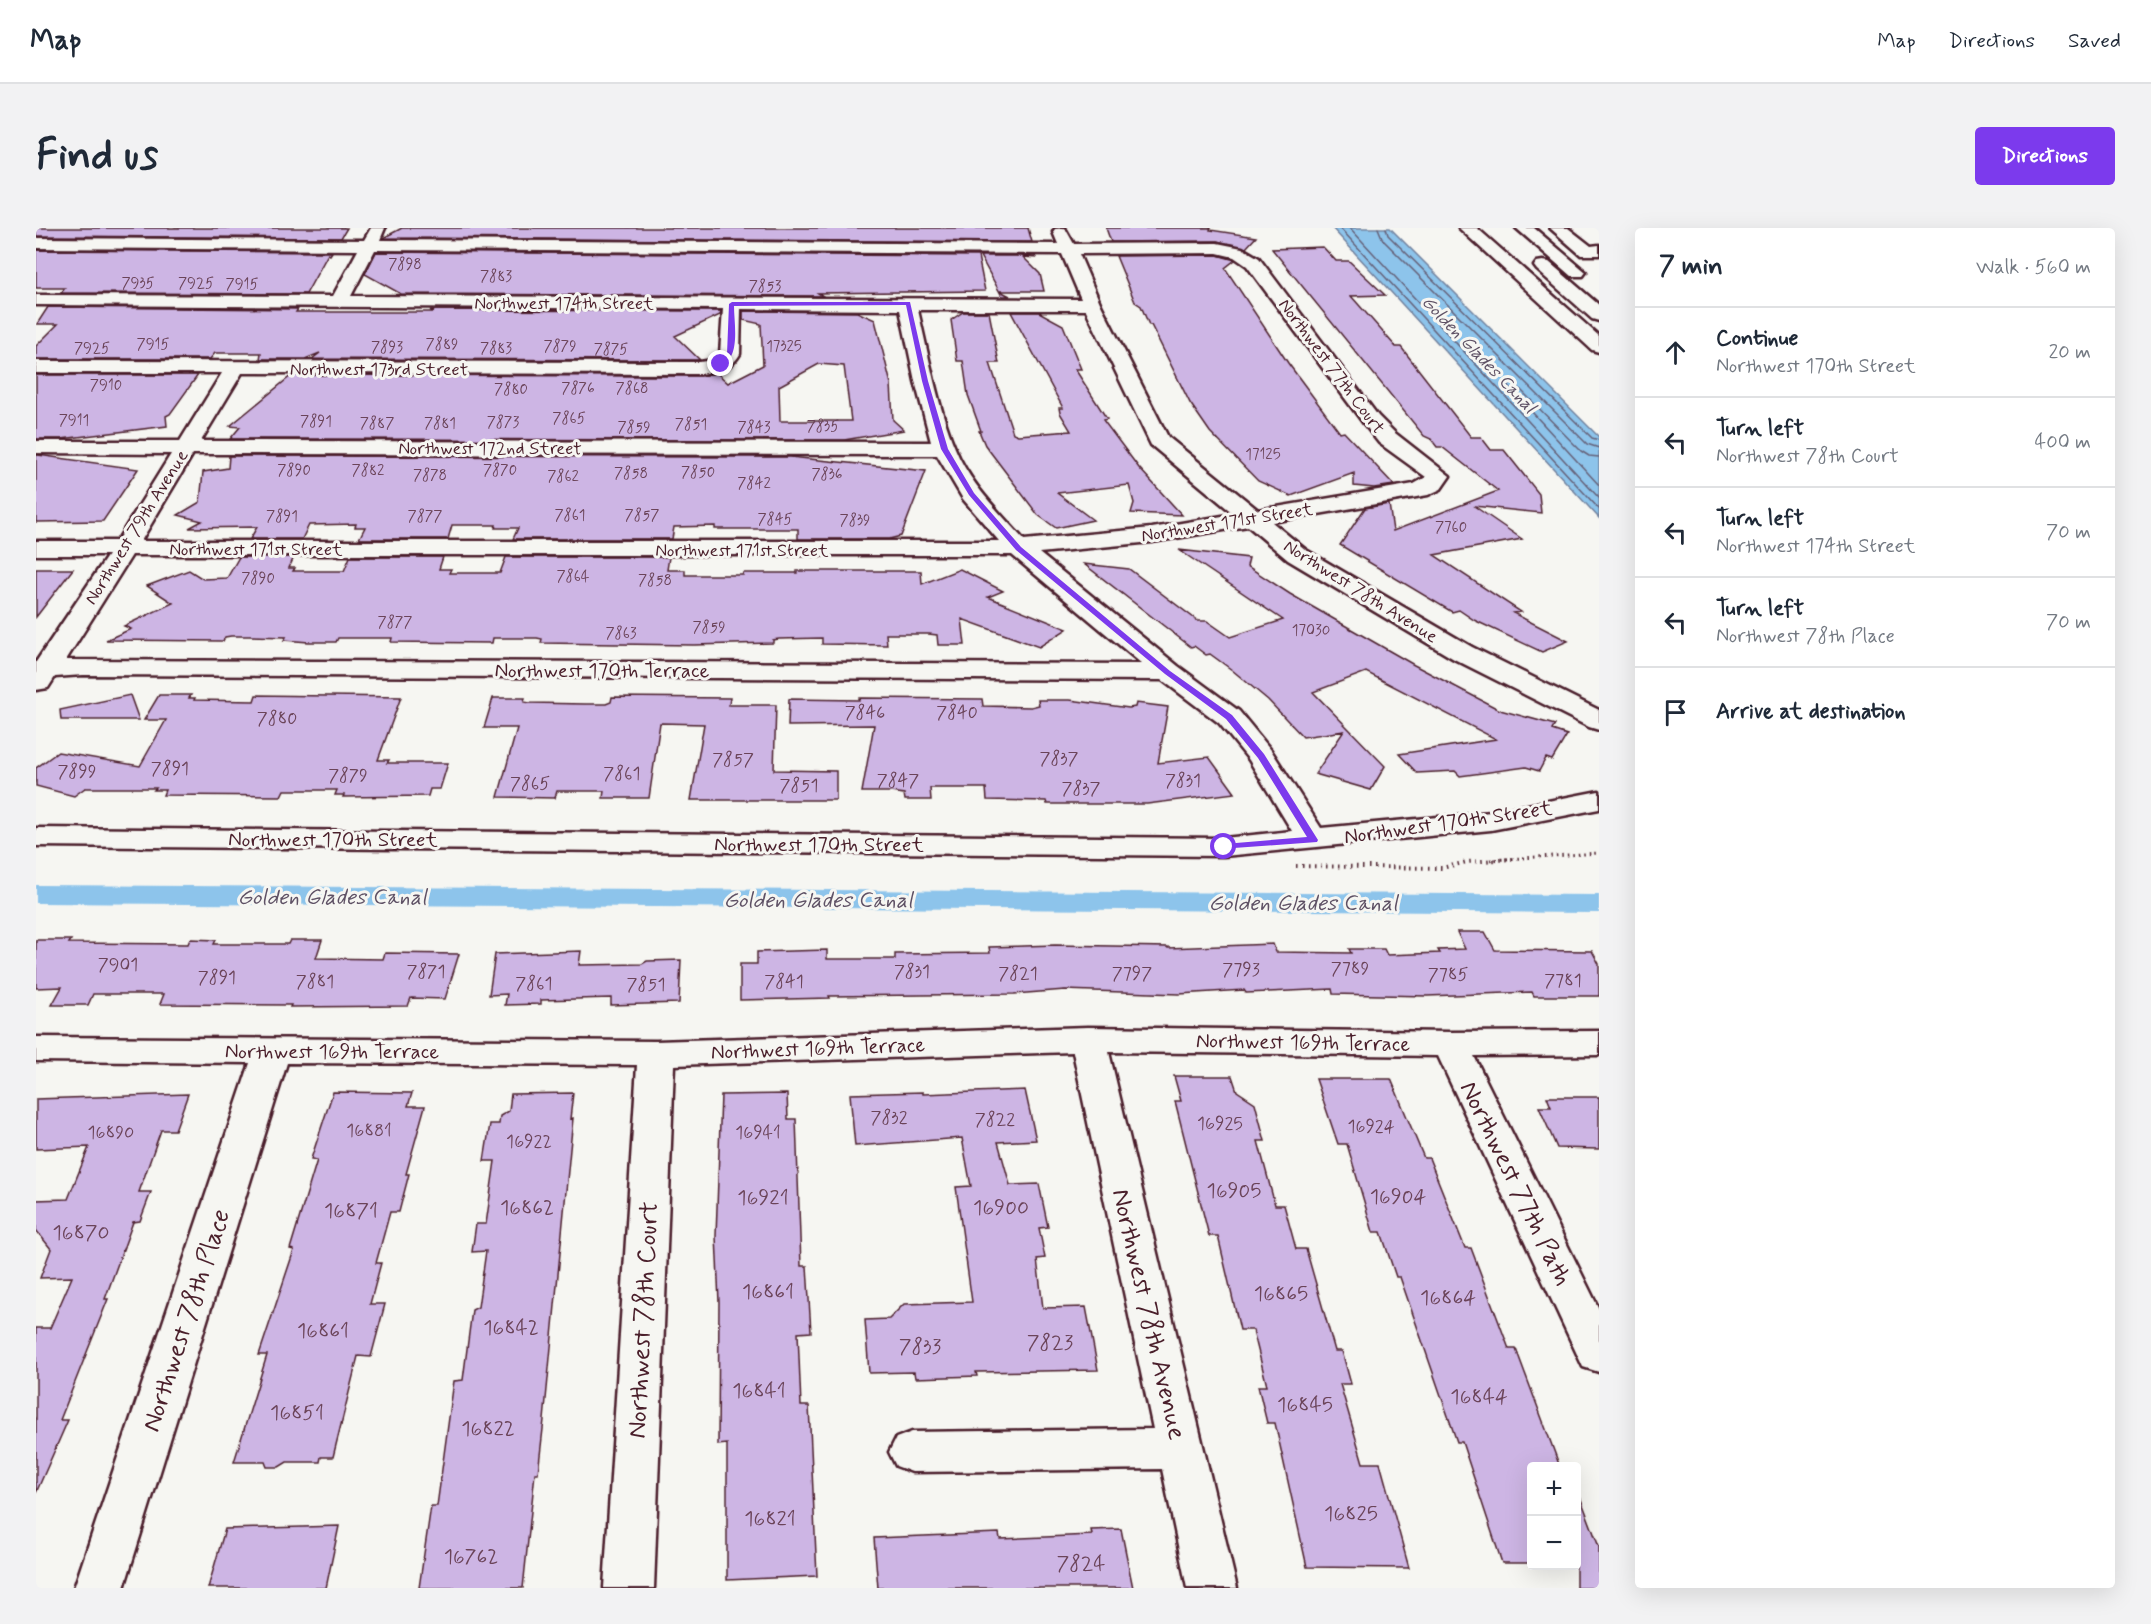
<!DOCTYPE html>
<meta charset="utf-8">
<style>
body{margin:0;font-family:Mynerve,sans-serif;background:#f2f2f3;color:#1f2937}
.controls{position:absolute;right:18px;bottom:18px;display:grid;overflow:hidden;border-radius:6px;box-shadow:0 6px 24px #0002}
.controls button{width:54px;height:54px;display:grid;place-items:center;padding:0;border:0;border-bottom:2px solid #e0e1e3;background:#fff;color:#1f2937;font:30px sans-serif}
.stop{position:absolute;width:18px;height:18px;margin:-14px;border:4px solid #7c3aed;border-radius:50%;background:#fff}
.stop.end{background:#7c3aed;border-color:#fff;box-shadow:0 2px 6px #0008}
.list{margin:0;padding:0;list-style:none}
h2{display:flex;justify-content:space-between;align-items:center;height:78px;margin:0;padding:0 24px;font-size:26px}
h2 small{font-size:20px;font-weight:400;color:#747a83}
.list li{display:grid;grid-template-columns:39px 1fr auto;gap:18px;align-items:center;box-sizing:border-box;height:90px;padding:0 24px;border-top:2px solid #e0e1e3}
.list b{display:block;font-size:22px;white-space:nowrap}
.list p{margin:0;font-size:20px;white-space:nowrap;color:#747a83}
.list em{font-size:20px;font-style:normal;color:#747a83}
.icon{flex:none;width:33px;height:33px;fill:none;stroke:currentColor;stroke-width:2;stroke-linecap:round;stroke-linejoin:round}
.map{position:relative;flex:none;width:1563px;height:1360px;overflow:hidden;border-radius:6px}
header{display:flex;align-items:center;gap:36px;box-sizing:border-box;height:84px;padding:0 30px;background:#fff;border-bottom:2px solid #e0e1e3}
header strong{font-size:28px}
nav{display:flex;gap:33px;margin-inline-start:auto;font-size:21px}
.intro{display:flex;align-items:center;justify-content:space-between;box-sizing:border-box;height:144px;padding:0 36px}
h1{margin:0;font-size:42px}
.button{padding:15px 27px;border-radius:6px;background:#7c3aed;color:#fff;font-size:21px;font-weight:700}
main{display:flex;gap:36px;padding:0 36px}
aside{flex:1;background:#fff;border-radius:6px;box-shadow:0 6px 24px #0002}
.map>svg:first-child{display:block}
.water{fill:#8dc4eb;stroke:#72829e;stroke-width:1.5}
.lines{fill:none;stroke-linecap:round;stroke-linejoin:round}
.shore{stroke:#656178;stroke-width:1.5}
.canal{fill:#8dc4eb;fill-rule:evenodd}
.building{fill:#cdb5e4;stroke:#4a1f2b;stroke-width:1.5;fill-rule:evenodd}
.minor-casing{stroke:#4a1f2b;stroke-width:5}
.path-far1{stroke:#4a1f2b;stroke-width:3;stroke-dasharray:1.5 4;stroke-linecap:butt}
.path{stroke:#4a1f2b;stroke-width:4;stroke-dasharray:1.5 4.5;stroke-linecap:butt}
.minor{fill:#f6f6f2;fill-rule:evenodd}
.route{fill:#7c3aed}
.labels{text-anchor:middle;stroke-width:6;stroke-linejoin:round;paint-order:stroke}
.far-number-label{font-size:15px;fill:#6b4459}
.far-street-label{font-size:18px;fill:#4a1f2b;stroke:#f6f6f2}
.far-water-label{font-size:18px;font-style:italic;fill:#5e5165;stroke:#f6f6f2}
.number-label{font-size:18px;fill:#6b4459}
.street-label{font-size:21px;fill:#4a1f2b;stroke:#f6f6f2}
.near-number-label{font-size:21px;fill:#6b4459}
.water-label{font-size:22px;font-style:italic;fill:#5e5165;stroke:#f6f6f2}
.near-street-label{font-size:26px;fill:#4a1f2b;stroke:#f6f6f2}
</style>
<header>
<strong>Map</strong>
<nav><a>Map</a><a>Directions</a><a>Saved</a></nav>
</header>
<div class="intro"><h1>Find us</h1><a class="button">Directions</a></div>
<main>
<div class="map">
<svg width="1563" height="1360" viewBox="0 0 1563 1360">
<rect width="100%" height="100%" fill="#f6f6f2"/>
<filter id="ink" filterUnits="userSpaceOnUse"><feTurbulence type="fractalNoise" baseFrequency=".0167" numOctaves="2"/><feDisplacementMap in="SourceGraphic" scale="12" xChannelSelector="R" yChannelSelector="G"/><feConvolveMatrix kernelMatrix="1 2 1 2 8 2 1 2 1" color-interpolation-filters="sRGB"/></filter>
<g filter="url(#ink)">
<!-- water -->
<path class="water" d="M1296 0H1354L1563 209V290Z"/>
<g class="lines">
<!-- shore -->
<path class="shore" d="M1304 0 1563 281
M1314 0 1563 270
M1342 0 1347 12 1551 216 1563 220
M1350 0 1352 7 1556 210 1563 212
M1563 229 1553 228 1545 223 1478 155H1473V159L1563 257"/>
<!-- canal -->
<path class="canal" d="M0 657 1563 667V685L0 675Z"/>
</g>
<!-- building -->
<path class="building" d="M0 0H311L305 10 0 8Z
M366 0H992L996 14 347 10Z
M1070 0H1175L1174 2 1220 9 1210 20 1181 13 1075 14Z
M1287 19 1300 33H1313L1349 67 1315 68 1360 119H1365L1435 209H1445L1455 222H1468L1503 266 1505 285 1438 278 1486 311 1398 327 1485 384 1477 385 1532 413 1506 424 1438 392 1423 382 1416 384 1304 317 1329 280 1353 276 1357 303 1462 263 1406 219H1401L1395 211 1388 208 1236 21Z
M0 22 296 24 294 27 292 26 270 66 25 65 29 60H0Z
M340 24 942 28 949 63 782 65 787 68 365 66 329 46Z
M1181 27 1199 32 1189 40 1252 135 1304 205 1308 204 1358 257 1338 260 1318 258V245L1255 268 1222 253 1174 204 1154 175 1115 97H1113L1105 78 1099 74 1080 28Z
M944 28H999L1000 30 987 29 1004 46 1008 63H964L974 68H966Z
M12 79 262 81 260 84H398L394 82 685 83 684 87 639 108 664 132 276 131 284 125 269 131H224L225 125H179L174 131H0V118L22 96H1Z
M707 83 821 84 839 92 855 156 857 192 868 202 808 212 194 211 204 199 194 198 256 147 664 148 681 145 692 155 727 137 725 96 707 92ZM783 136 808 138 815 193H744L743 158Z
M927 84H953L963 135H954L977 205 982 207 1035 203 1024 185 1023 180H1027L975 84H1003L1027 97 1045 141H1039L1071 191 1067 192 1103 240 1146 287 1095 285 1098 275 1093 257 1021 265 1057 292 1020 300 1002 287 949 217 943 203H945L932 167 927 133H921L915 92Z
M0 147H162L134 186 130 188 131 198 25 211H0Z
M0 227H2L102 241 67 293 0 294Z
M193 228 754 229 890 243 865 308 853 311H762V301H679V298L638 299 636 311H477L482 300H459L460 297H416L412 311H323L329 299H319L320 296 273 297 266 311H214L221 299 153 300 166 293 142 287 164 274 167 244 192 240Z
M1143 322 1213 330 1211 338 1254 366 1378 437 1464 482 1519 497 1516 502 1531 507 1516 532 1510 530 1503 543 1490 539 1424 548 1419 543 1381 545 1363 526 1460 511 1330 444 1277 464 1349 538 1335 562 1279 546 1308 503 1267 509 1232 472 1196 442 1174 426 1170 427 1158 418 1155 419 1048 336 1093 341 1162 393H1171L1194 409 1247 392Z
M203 329H258L253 340H259L257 343H308L314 329H407L403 341H415L413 345H464L470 329H633L631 342H649V347H707V345H761V343H885L886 356 924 341 967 363 952 369 1031 401 1003 419 926 391 929 417H902L901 407 893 406H850L851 417 786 416V410L743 411 737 412V415L658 417 505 415 506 411 501 410H457L456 415 355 414 356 410H302L300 414H273L248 412 250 409 214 408H195L189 409 187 413 70 412 95 401 88 398 137 375 111 358 153 342 167 351 191 350Z
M0 341H37L0 389Z
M94 467 103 492H25L24 482Z
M123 467H155L153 470H159L158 472 218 473 220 467 365 469 342 532H353L351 535H412L404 561H394L392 568 307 569 308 567H299L301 562H248L245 568 127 567 129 562H118L120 560H49L38 568 0 558V540L22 524 104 538 130 492H108Z
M576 469 694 470 693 477H740L738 542 800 543V572H655L668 496 624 495 613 570H567L568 563H521L519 570 462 569 481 500H448L457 470H489L488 474 494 475 549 476H570L575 474Z
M823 470 946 471 947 478 995 479 1003 477 1002 472H1034L1093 480 1099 479 1100 475 1132 479 1122 535 1173 529 1199 565 1111 576H1011L1010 573 951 572 950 560H894L895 572H869L868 566 854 564H826L838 497 752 498 753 471 823 472Z
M1421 704H1449L1459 722 1556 723 1563 736V768H1498L1496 764 1391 768 1297 766 1296 761 1210 765 1208 762 1143 766 1029 762 978 766 793 768 794 770 704 772V736H721V724L791 722V731H859V726L954 725 953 719 1019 717 1132 719V720L1237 716 1240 724 1315 725 1313 721H1348L1351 727 1404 725 1402 722 1429 721Z
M154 711 180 712 178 716H252L254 712H286L280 730 347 731 349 725 423 726 409 771 375 770 372 778 254 779 255 777 124 776 128 766H57L52 777H16L26 759 0 760V712H35L33 715 152 716Z
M545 723 543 737 606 736 611 733 645 732 643 775 575 777V770L505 772V776L469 777 471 766 453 767 459 726Z
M1138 848H1196L1201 863 1219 875 1229 913H1222L1239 977H1248L1260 1021H1270L1299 1123H1306L1315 1156H1304L1327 1235H1344L1373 1340 1271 1339 1239 1195H1231L1222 1158H1231L1217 1102H1204L1182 1008H1173L1139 873H1145Z
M1280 851H1355L1388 930H1393L1429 1020H1435L1473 1121H1480L1524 1239H1496V1335H1466L1426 1214H1421L1364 1049H1360L1345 1004H1337L1311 916H1302Z
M989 862 1000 912 962 914 974 957 1003 956 1012 999 1003 1000 1009 1030 1001 1031 1007 1080 1050 1079 1062 1142 940 1144 941 1148 879 1150 878 1144 833 1145 829 1092 853 1091 868 1076 936 1074 920 959 935 958 926 910 819 918 814 866 887 864V866Z
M297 864 376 865 372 878H389L370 946H373L363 984H354L340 1035H345L334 1076H349L335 1129 322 1128 297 1229H285L284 1234H251L243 1239H231L229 1234H198L231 1127H223L258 1022 254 1021 281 932 275 931Z
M537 865 534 891 537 890 508 1192 502 1245H499L487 1360H383L395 1278H401L418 1153 427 1152 436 1082 442 1079 450 1023 436 1024 440 996H450L459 933H448L454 896H463L464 888 473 883 475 866Z
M152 866 139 902H125L103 964H115L104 993 97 994 69 1071H72L24 1192H32L0 1265V1100H14L36 1049 4 1050 15 1021 0 1002V972L32 971 53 919 0 921V871Z
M751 866 752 891H760L765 1038H771L775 1104 762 1105 765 1178H773L781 1348 691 1352V1216L682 1217 683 1074 680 1008 685 867Z
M1511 869H1563V921L1521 920 1503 879H1515Z
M1540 1266H1543L1563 1319V1360H1540Z
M303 1298 290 1360H172L189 1301Z
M1085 1301 1097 1360H842L838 1310 963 1305 964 1311 1056 1307 1055 1302Z"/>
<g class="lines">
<defs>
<path id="minor" d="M335 0H349L344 12 1022 16 1017 4 1019 1 1029 0 1038 16 1181 15 1206 20 1223 30 1342 188 1359 205 1414 248 1405 261 1392 267 1236 294 1270 322 1436 419 1563 482V502L1553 499 1418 431 1252 332 1212 298 1116 314 1003 325 1142 438 1203 483 1235 522 1285 600 1455 584 1563 563V581L1455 602 1188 628 0 618V600L1188 610 1256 603 1213 532 1183 495 1126 452 47 447 19 449 12 460 0 462V434L72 327H0V313H81L135 226 0 225V213H144L186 145H0V133L664 134 676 132 684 126 687 81 0 77V67L297 68 322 22 0 20V10L328 12ZM339 22 1026 26 1045 71 315 68ZM1043 26 1181 25 1198 29 1211 38 1328 196 1343 215 1390 249 1378 256 1222 282 1132 209 1065 77ZM705 81 864 82 879 153 895 214 165 213 206 145 664 146C681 143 695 142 704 126ZM882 82H1050L1115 217 1198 286 1116 300 988 312C963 284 933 255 919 220 902 180 892 125 882 82ZM157 226 901 227 927 271 963 313H105ZM96 327H976L1106 436 30 432Z
M1423 0H1441L1563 108V124L1556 122Z
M1480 0H1498L1550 44 1547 48H1535Z
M1514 0H1532L1555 18 1563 17V27H1545Z
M1507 33 1513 34 1563 77V93L1556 91 1501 42 1498 38 1501 34Z
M1052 799 1414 804 1563 803V827L1438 828 1563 1081V1144L1547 1139 1402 828 1073 824 1201 1360H1151L1126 1241 876 1244 860 1238 853 1224 860 1210 876 1204 1117 1201 1037 824 638 837 618 1360H568L601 837 251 835 88 1360H38L214 835 0 833V809L620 813Z"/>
</defs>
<!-- minor casing -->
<use href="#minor" class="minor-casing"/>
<!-- path-far1 -->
<path class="path-far1" d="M1454 632 1563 625"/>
<!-- path -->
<path class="path" d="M1260 638 1406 640 1431 634 1476 631"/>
<!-- minor -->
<use href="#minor" class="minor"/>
</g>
</g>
<!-- route -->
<path class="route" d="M696 74H874L892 153 912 221 938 265 985 319 1134 443 1196 487 1228 526 1282 612 1281 614 1184 621 1183 619 1188 616 1271 609 1222 530 1190 491 1129 446 980 322 933 267 905 221 886 153 870 77 698 78C698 96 705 129 685 138L682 136 691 126 693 76Z"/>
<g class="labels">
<!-- far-number labels -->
<g class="far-number-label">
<text x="369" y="41">7898</text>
<text x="460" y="53">7883</text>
<text x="102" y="60">7935</text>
<text x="160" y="60">7925</text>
<text x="206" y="61">7915</text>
<text x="729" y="63">7853</text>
<text x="117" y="121">7915</text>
<text x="406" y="121">7889</text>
<text x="524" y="123">7879</text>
<text x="748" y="123">17325</text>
<text x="351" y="124">7893</text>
<text x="56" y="125">7925</text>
<text x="460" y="125">7883</text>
<text x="575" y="126">7875</text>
<text x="70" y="162">7910</text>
<text x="542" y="165">7876</text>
<text x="596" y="165">7868</text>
<text x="475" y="166">7880</text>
<text x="533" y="195">7865</text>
<text x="38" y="197">7911</text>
<text x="280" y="198">7891</text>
<text x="467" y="199">7873</text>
<text x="341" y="200">7887</text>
<text x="404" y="200">7881</text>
<text x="655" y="201">7851</text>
<text x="787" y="203">7835</text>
<text x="598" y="204">7859</text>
<text x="718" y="204">7843</text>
<text x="1227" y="231">17125</text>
<text x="258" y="247">7890</text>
<text x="332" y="247">7882</text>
<text x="464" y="247">7870</text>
<text x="662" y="249">7850</text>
<text x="595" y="250">7858</text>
<text x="791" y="251">7836</text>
<text x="394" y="252">7878</text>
<text x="527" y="253">7862</text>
<text x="718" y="260">7842</text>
<text x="534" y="292">7861</text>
<text x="606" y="292">7857</text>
<text x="246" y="293">7891</text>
<text x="389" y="293">7877</text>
<text x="739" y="296">7845</text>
<text x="819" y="297">7839</text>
<text x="1415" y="304">7760</text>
<text x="537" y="353">7864</text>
<text x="222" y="355">7890</text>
<text x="619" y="357">7858</text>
<text x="359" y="399">7877</text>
<text x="673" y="404">7859</text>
<text x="1275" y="407">17030</text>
<text x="585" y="410">7863</text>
</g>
<!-- far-street labels -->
<g class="far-street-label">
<text x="528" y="81">Northwest 174th Street</text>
<text transform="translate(1296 138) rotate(53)" y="6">Northwest 77th Court</text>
<text x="343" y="147">Northwest 173rd Street</text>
<text x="454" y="226">Northwest 172nd Street</text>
<text transform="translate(1191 294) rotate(-9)" y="6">Northwest 171st Street</text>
<text transform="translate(100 299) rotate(-58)" y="6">Northwest 79th Avenue</text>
<text x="220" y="327">Northwest 171st Street</text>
<text x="706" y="328">Northwest 171st Street</text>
<text transform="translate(1325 363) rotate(32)" y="6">Northwest 78th Avenue</text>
</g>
<!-- far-water labels -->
<g class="far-water-label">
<text transform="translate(1443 126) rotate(46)" y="6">Golden Glades Canal</text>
</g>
<!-- number labels -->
<g class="number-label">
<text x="829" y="490">7846</text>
<text x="921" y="490">7840</text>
<text x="241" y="496">7880</text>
<text x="1023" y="536">7837</text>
<text x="697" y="537">7857</text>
<text x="134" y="546">7891</text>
<text x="41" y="549">7899</text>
<text x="586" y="551">7861</text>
<text x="312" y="553">7879</text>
<text x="862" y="558">7847</text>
<text x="1147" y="558">7831</text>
<text x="494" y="561">7865</text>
<text x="763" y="563">7851</text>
<text x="1045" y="566">7837</text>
<text x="82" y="742">7901</text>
<text x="1314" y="746">7789</text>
<text x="1205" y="747">7793</text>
<text x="390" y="749">7871</text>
<text x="876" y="749">7831</text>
<text x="982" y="751">7821</text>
<text x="1096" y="751">7797</text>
<text x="1412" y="752">7785</text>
<text x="181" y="755">7891</text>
<text x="1527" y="758">7781</text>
<text x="279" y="759">7881</text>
<text x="748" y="759">7841</text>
<text x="498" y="761">7861</text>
<text x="610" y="762">7851</text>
<text x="853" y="895">7832</text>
<text x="959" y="897">7822</text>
<text x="1184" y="901">16925</text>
<text x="1335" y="904">16924</text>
<text x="333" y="908">16881</text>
<text x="75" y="910">16890</text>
<text x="722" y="910">16941</text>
<text x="493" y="919">16922</text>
</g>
<!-- street labels -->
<g class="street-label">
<text x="566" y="449">Northwest 170th Terrace</text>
<text transform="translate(1412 594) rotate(-8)" y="7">Northwest 170th Street</text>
<text x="297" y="618">Northwest 170th Street</text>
<text x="783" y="623">Northwest 170th Street</text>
<text transform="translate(1267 814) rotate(1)" y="7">Northwest 169th Terrace</text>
<text transform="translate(782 820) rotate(-2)" y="7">Northwest 169th Terrace</text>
<text x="296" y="830">Northwest 169th Terrace</text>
</g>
<!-- near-number labels -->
<g class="near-number-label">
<text x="1198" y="969">16905</text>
<text x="1362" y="975">16904</text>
<text x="727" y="976">16921</text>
<text x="491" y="986">16862</text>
<text x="965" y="986">16900</text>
<text x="315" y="989">16871</text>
<text x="45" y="1011">16870</text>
<text x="732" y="1070">16861</text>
<text x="1245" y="1072">16865</text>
<text x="1412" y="1076">16864</text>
<text x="475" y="1106">16842</text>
<text x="287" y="1109">16861</text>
<text x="1014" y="1121">7823</text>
<text x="884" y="1125">7833</text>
<text x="723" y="1169">16841</text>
<text x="1443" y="1175">16844</text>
<text x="1269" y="1183">16845</text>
<text x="261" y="1191">16851</text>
<text x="452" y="1207">16822</text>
<text x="1315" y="1292">16825</text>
<text x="734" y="1297">16821</text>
<text x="435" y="1335">16762</text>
<text x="1045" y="1342">7824</text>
</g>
<!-- water labels -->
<g class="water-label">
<text x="296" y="676">Golden Glades Canal</text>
<text x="782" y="679">Golden Glades Canal</text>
<text x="1267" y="682">Golden Glades Canal</text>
</g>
<!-- near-street labels -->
<g class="near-street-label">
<text transform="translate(1481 955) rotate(64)" y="9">Northwest 77th Path</text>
<text transform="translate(1114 1086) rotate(77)" y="9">Northwest 78th Avenue</text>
<text transform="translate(149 1092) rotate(-72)" y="9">Northwest 78th Place</text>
<text transform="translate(606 1092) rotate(-87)" y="9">Northwest 78th Court</text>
</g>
</g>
</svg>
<div class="controls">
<button>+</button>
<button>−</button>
</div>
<div class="stop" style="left:1188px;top:619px"></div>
<div class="stop end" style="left:685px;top:136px"></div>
</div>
<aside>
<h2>7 min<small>Walk · 560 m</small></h2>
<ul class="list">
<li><svg class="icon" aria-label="ahead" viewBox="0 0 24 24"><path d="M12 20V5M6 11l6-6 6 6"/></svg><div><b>Continue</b><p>Northwest 170th Street</p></div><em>20 m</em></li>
<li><svg class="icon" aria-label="left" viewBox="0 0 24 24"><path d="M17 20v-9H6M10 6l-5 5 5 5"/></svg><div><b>Turn left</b><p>Northwest 78th Court</p></div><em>400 m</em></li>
<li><svg class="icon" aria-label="left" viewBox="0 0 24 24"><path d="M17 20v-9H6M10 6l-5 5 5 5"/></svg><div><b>Turn left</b><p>Northwest 174th Street</p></div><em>70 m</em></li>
<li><svg class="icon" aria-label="left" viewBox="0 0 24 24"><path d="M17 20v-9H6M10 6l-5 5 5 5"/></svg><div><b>Turn left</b><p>Northwest 78th Place</p></div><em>70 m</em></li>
<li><svg class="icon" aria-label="arrive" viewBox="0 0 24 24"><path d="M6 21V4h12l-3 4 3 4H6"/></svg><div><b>Arrive at destination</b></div></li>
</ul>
</aside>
</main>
